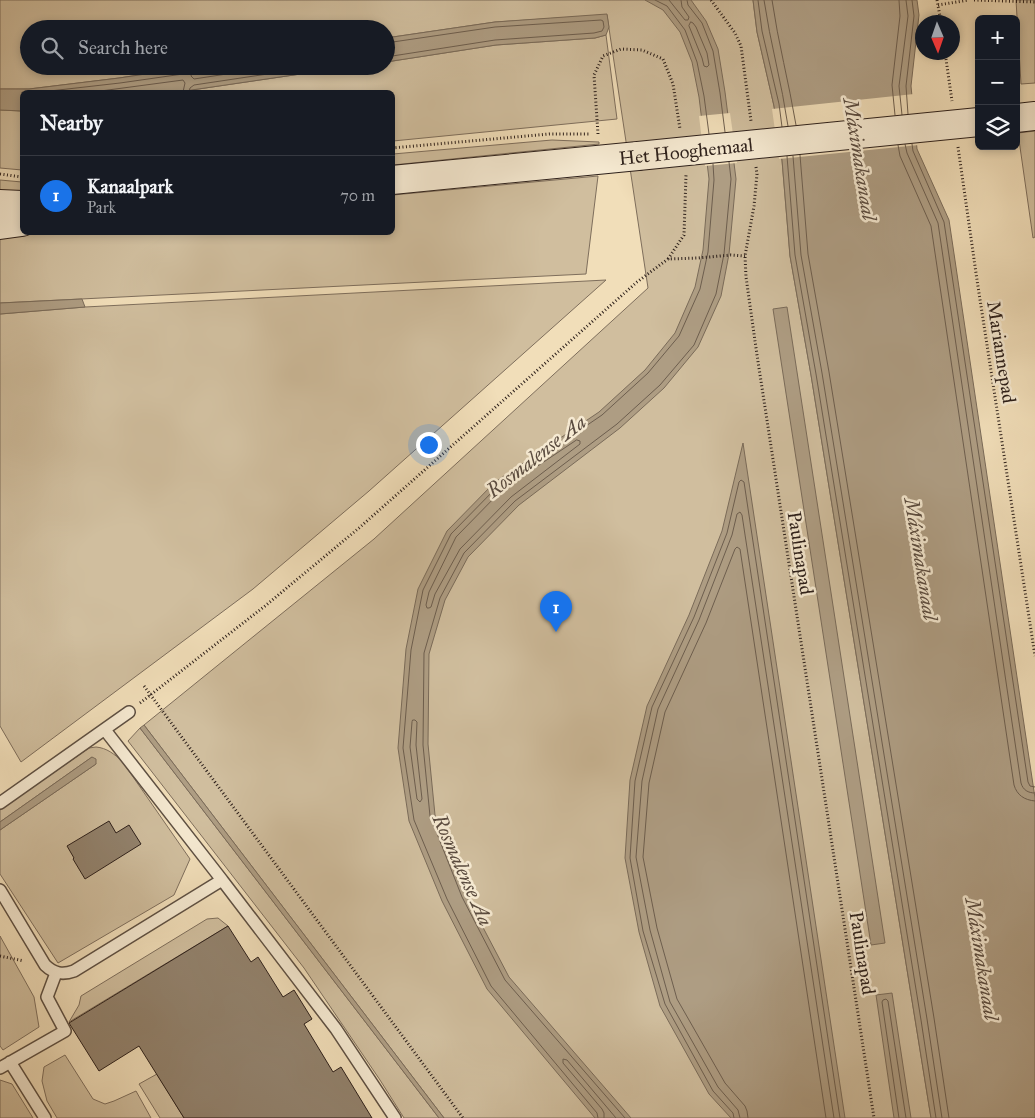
<!DOCTYPE html>
<meta charset="utf-8">
<style>
body{margin:0;font-family:"IM FELL Great Primer",serif;background:#242831;color:#f1f3f6}
.controls{position:absolute;right:15px;top:15px;display:grid;overflow:hidden;border-radius:8px;box-shadow:0 2px 8px #0003}
.controls button{width:45px;height:45px;display:grid;place-items:center;padding:0;border:0;border-bottom:1px solid #363941;background:#171b24;color:#f1f3f6;font:25px sans-serif}
.compass{position:absolute;left:915px;top:15px;width:45px;height:45px;border-radius:50%;background:#171b24;box-shadow:0 2px 8px #0003;rotate:178deg}
.you{position:absolute;left:428px;top:444px;width:18px;height:18px;margin:-12px;border:4px solid #fff;border-radius:50%;background:#1a73e8;box-shadow:0 0 0 8px #1a73e833}
.badge{display:grid;place-items:center;width:32px;height:32px;border-radius:50%;background:#1a73e8;color:#fff;font-size:16px;font-weight:700}
.pin{position:absolute;translate:-50% -41px;filter:drop-shadow(0 1px 2px #0008)}
.pin::after{content:'';position:absolute;top:26px;width:18px;height:15px;background:inherit;clip-path:polygon(0 0,100% 0,50% 100%)}
.list{margin:0;padding:0;list-style:none}
h2{display:flex;justify-content:space-between;align-items:center;height:65px;margin:0;padding:0 20px;font-size:21px}
h2 small{font-size:16px;font-weight:400;color:#9ea1a6}
.list li{display:grid;grid-template-columns:32px 1fr auto;gap:15px;align-items:center;box-sizing:border-box;height:80px;padding:0 20px;border-top:1px solid #363941}
.list b{display:block;font-size:19px;white-space:nowrap}
.list p{margin:0;font-size:16px;white-space:nowrap;color:#9ea1a6}
.list em{font-size:16px;font-style:normal;color:#9ea1a6}
.icon{flex:none;width:28px;height:28px;fill:none;stroke:currentColor;stroke-width:2;stroke-linecap:round;stroke-linejoin:round}
.map{position:relative;flex:none;width:1035px;height:1118px;overflow:hidden}
.search{position:absolute;background:#171b24;box-shadow:0 2px 8px #0003;left:20px;top:20px;width:375px;height:55px;display:flex;align-items:center;gap:12px;box-sizing:border-box;padding:0 18px;border-radius:28px;color:#9ea1a6;font-size:19px}
.panel{position:absolute;background:#171b24;box-shadow:0 2px 8px #0003;left:20px;top:90px;width:375px;height:145px;border-radius:8px}
.map>svg:first-child{display:block}
.green{fill:#d0be9e;stroke:#7e6e5c}
.water{fill:#ae9d83;stroke:#7a6b59}
.pier{fill:#f1deb9}
.lines{fill:none;stroke-linecap:round;stroke-linejoin:round}
.shore{stroke:#6d5e4e;stroke-width:1}
.building{fill:#92826d;stroke:#2c1f1a}
.lane-casing{stroke:#5d4f42;stroke-width:14}
.secondary-casing{stroke:#2c1f1a;stroke-width:30}
.path{stroke:#2c1f1a;stroke-width:3;stroke-dasharray:1 2.5;stroke-linecap:butt}
.lane{stroke:#f6ead2;stroke-width:11}
.secondary{stroke:#f6ead2;stroke-width:28}
.secondary-bridge-casing{stroke:#2c1f1a;stroke-width:30;stroke-linecap:butt}
.secondary-bridge{stroke:#f6ead2;stroke-width:28}
.labels{text-anchor:middle;stroke-width:5;stroke-linejoin:round;paint-order:stroke}
.street-label{font-size:19px;fill:#2c1f1a;stroke:#f6ead2}
.water-label{font-size:20px;font-style:italic;fill:#5a4b3f;stroke:#f6ead2}
</style>
<div class="map">
<svg width="1035" height="1118" viewBox="0 0 1035 1118">
<rect width="100%" height="100%" fill="#f1deb9"/>
<filter id="stains"><feTurbulence type="fractalNoise" baseFrequency=".004" numOctaves="4"/><feColorMatrix values="0 0 0 0 .2 0 0 0 0 .09 0 0 0 0 .02 0 0 0 .5 -.17"/></filter>
<radialGradient id="worn" r=".72"><stop offset=".6" stop-color="#630" stop-opacity="0"/><stop offset="1" stop-color="#630" stop-opacity=".3"/></radialGradient>
<!-- green -->
<path class="green" d="M0 0H753L757 32 774 106 782 160 790 256 811 375 931 1118H444L144 725 374 539 648 288 607 15 495 22 386 38V29H29V66H199L119 78 29 89H0Z
M1016 0H1035V83L1021 84Z
M606 35 617 119 393 141 392 92H178L355 66H386V62L496 45 595 38Z
M0 110 22 111V170L0 168Z
M1035 131V237L1033 238 1018 133Z
M552 140 599 142V144L393 165V154Z
M598 176 586 274 0 303V232H392L393 195Z
M0 180 22 182V198H0Z
M606 280 369 491 253 589 21 762 0 726V314L85 307Z
M140 728 439 1118H404L380 1080 304 968 128 741Z
M96 747C107 748 114 754 122 761L190 859 174 895 58 963 0 874V830L96 764 92 757 0 822V810L89 748Z
M218 918 228 926 69 1022 79 1005 81 996 207 919Z
M0 936 34 997 39 1027 3 1050 0 1046Z
M65 1055 93 1099 105 1104 114 1101 136 1091 151 1118H57L47 1101 42 1081 44 1067Z
M157 1074 184 1118H160L139 1084Z
M0 1080 12 1084 33 1118H0Z"/>
<!-- water -->
<path class="water" d="M645 0H691L706 21 718 49 725 92 736 179 729 254 721 296 698 347 664 388 620 428 519 505 468 557 445 600 429 654 428 744 435 815 466 895 509 977 631 1118H595L487 989 442 901 409 821 398 748 406 649 418 589 447 531 495 482 599 412 645 370 675 333 695 287 703 250 709 179 699 97 692 62 680 32 663 10Z
M753 0H917L919 15 911 86 917 149 949 220 1035 798V1118H931L811 375 790 256 782 160 774 106 757 32Z
M607 14 609 27 606 35 595 38 496 45 386 62V38L495 22Z
M199 66H355L178 92H22V111L0 110V89H29L119 78Z
M82 299 85 307 0 314V303Z
M787 307 885 943 871 945 773 309Z
M743 443 845 1118H731L709 1094 660 1006 639 932 625 858 630 780 647 706 689 615 722 531Z
M144 725 444 1118H439L140 728Z
M92 757 96 759V764L0 830V822Z
M892 993 911 1118H894L876 995Z"/>
<!-- pier -->
<path class="pier" d="M914 94 919 145 779 159 772 109Z
M730 113 737 163 705 166 699 116Z"/>
<g class="lines">
<!-- shore -->
<path class="shore" d="M655 0 667 6 685 30 697 62 704 96 709 134
M669 0 685 20H688L689 17 682 7 681 0
M687 0 688 5 702 23 713 51 720 93 725 132
M758 0 762 31 779 104 782 127
M764 0C770 42 782 84 788 126
M772 0C778 42 789 83 796 125
M691 22 693 23 696 27 707 53 709 65 707 67 704 66 702 58 689 26Z
M386 43 495 27 601 20 603 21 604 27 602 31 594 33 495 40 386 57
M194 66 191 76 194 79 279 66
M41 92 120 83 183 74 187 71 188 66
M93 92 183 80 185 83 183 92
M189 92 190 88 194 85 321 66
M908 114 906 86 914 16 912 0
M895 115 892 85 900 16 899 0
M902 115 899 86 908 16 906 0
M905 144 907 153 938 223 1021 783C1023 790 1028 793 1035 793
M912 144 913 151 944 222 1028 782 1030 786 1035 787
M898 145 900 156 931 226 1014 785C1017 795 1024 800 1035 801
M800 155 808 254 829 372 934 1018 949 1118
M787 156 795 255 816 374 921 1020 936 1118
M793 156 801 255 822 373 927 1019 942 1118
M577 440 580 441V444L511 497 460 549 435 594 431 607 429 608H427L426 605 429 592 456 537 502 490Z
M413 720H415L417 722 416 745 422 799 420 802 417 799 410 747 412 722Z
M598 1118 597 1113 491 986 447 899 414 820 403 748 411 650 423 590 451 534 498 486 602 415 648 373 679 336 700 289 708 252 714 180 713 164
M604 1118V1113L602 1109 563 1063V1059L567 1060 616 1118
M625 1118 505 980 462 897 430 816 423 745 424 653 440 598 464 553 515 501 617 424 660 385 694 345 716 294 724 254 731 179 729 162
M734 1118 733 1113 713 1091 665 1004 643 931 630 858 635 781 652 707 694 617 727 533 739 482 741 480 744 482 840 1118
M740 1118 738 1110 718 1087 670 1002 650 930 636 857 642 781 658 709 699 620 732 535 737 514 740 512 742 515 834 1118
M748 1118 747 1111 745 1106 725 1083 677 999 657 928 643 857 649 783 665 712 706 623 735 549 737 547 740 549 826 1118
M899 1118 882 1002 883 1000 886 999 888 1001 906 1118"/>
</g>
<!-- building -->
<path class="building" d="M109 821 116 833 129 825 141 844 85 879 73 859 74 858 67 846Z
M228 926 251 962 258 957 283 997 294 990 312 1019 304 1024 333 1072 341 1067 372 1118H184L139 1046 99 1071 69 1023Z"/>
<g class="lines">
<defs>
<path id="lane" d="M105 730 222 880
M0 803 129 712
M0 890 45 965C54 974 63 975 74 971L222 880 336 1029 395 1118
M10 1062 45 1118
M0 1068 65 1031 47 997 56 973"/>
<path id="secondary" d="M1016 118 1035 116
M392 180 638 156
M0 204 22 205
M0 225 22 222"/>
</defs>
<!-- lane casing -->
<use href="#lane" class="lane-casing"/>
<!-- secondary casing -->
<use href="#secondary" class="secondary-casing"/>
<!-- path -->
<path class="path" d="M711 0 735 33 741 46 751 121
M937 0 941 22
M974 0 1035 2
M938 5 969 0
M945 52 952 101
M598 134 594 75 603 56 621 49 642 50 663 59 673 84 680 129
M958 147 977 280 1035 656
M392 148 549 134H589
M756 167 757 174 754 206 745 256 746 277 757 355 874 1118
M0 174 22 177
M668 259 684 235 686 175
M144 686 463 1118
M140 703 265 606 359 528 637 282 668 259 698 258 731 255 745 256
M0 956 24 961"/>
<!-- lane -->
<use href="#lane" class="lane"/>
<!-- secondary -->
<use href="#secondary" class="secondary"/>
<defs>
<path id="secondary-bridge" d="M638 156 979 122"/>
</defs>
<!-- secondary-bridge casing -->
<use href="#secondary-bridge" class="secondary-bridge-casing"/>
<!-- secondary-bridge -->
<use href="#secondary-bridge" class="secondary-bridge"/>
</g>
<g class="labels">
<!-- street labels -->
<g class="street-label">
<text transform="translate(686 151) rotate(-6)" y="7">Het Hooghemaal</text>
<text transform="translate(1002 352) rotate(81)" y="7">Mariannepad</text>
<text transform="translate(801 553) rotate(81)" y="7">Paulinapad</text>
<text transform="translate(863 953) rotate(81)" y="7">Paulinapad</text>
</g>
<!-- water labels -->
<g class="water-label">
<text transform="translate(860 159) rotate(81)" y="7">Máximakanaal</text>
<text transform="translate(536 456) rotate(-38)" y="7">Rosmalense Aa</text>
<text transform="translate(921 559) rotate(81)" y="7">Máximakanaal</text>
<text transform="translate(463 870) rotate(66)" y="7">Rosmalense Aa</text>
<text transform="translate(982 959) rotate(81)" y="7">Máximakanaal</text>
</g>
</g>
<rect width="100%" height="100%" filter="url(#stains)"/>
<rect width="100%" height="100%" fill="url(#worn)"/>
</svg>
<div class="controls">
<button>+</button>
<button>−</button>
<button><svg class="icon" aria-label="layers" viewBox="0 0 24 24"><path d="M12 4l9 5-9 5-9-5zM3 14l9 5 9-5"/></svg></button>
</div>
<svg class="compass" viewBox="-18 -18 36 36"><path d="M0-13l5 13h-10z" fill="#e53935"/><path d="M0 13l5-13h-10z" fill="#9ea1a6"/></svg>
<div class="you"></div>
<div class="pin badge" style="left:556px;top:632px">1</div>
<div class="search"><svg class="icon" aria-label="search" viewBox="0 0 24 24"><circle cx="10" cy="10" r="6"/><path d="M15 15l6 6"/></svg>Search here</div>
<section class="panel">
<h2>Nearby<small></small></h2>
<ul class="list">
<li><span class="badge">1</span><div><b>Kanaalpark</b><p>Park</p></div><em>70 m</em></li>
</ul>
</section>
</div>
